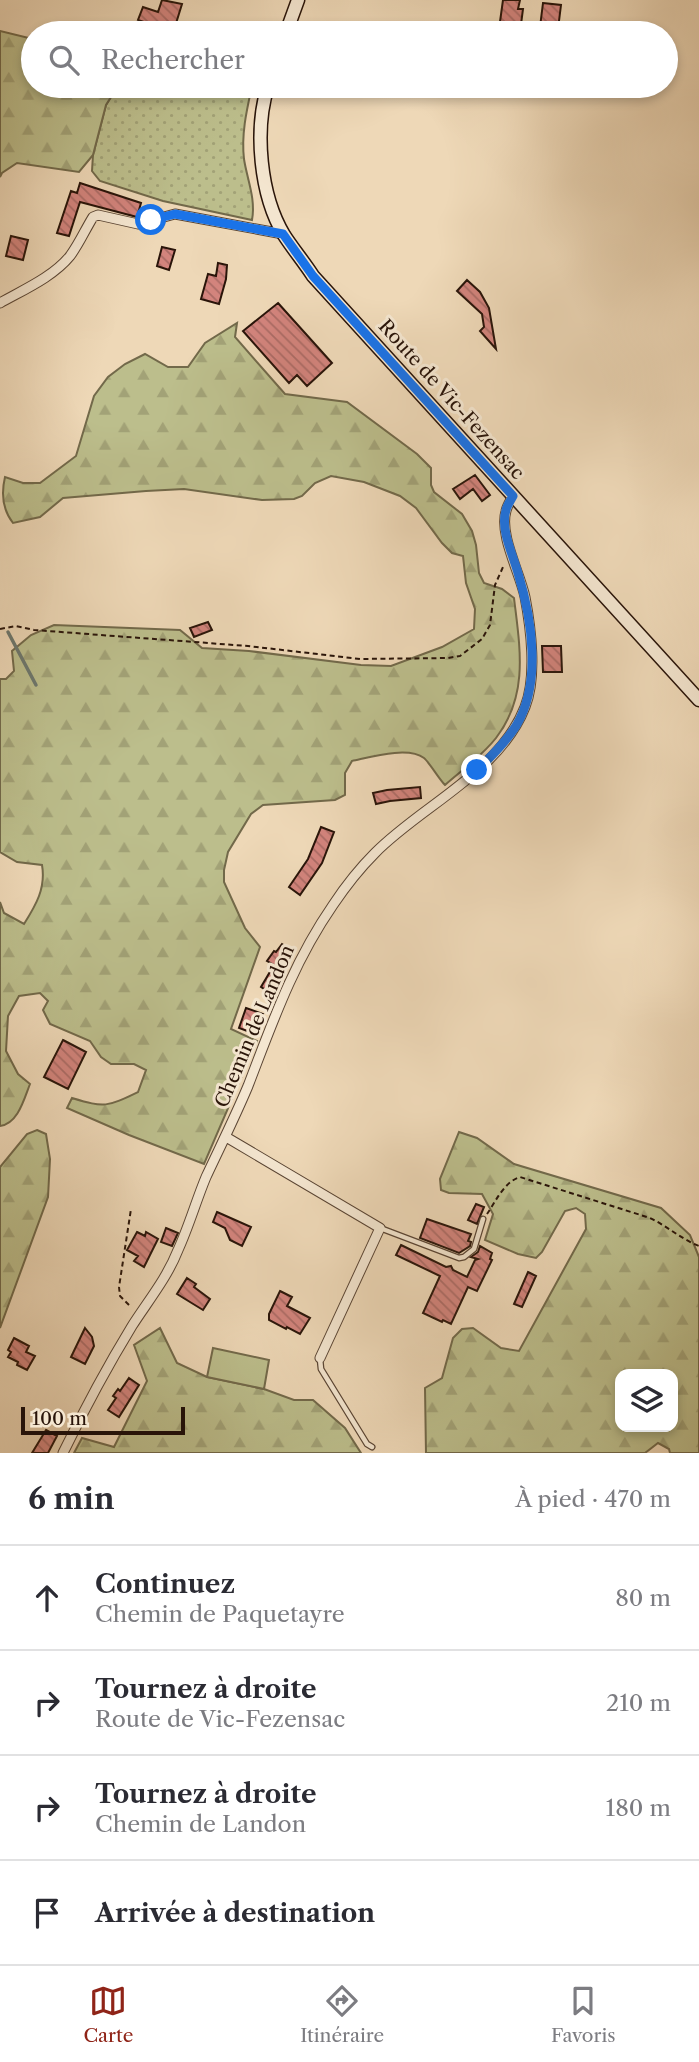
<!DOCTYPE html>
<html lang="fr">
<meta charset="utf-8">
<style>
body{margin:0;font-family:"Libre Caslon Text",serif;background:#f2f2f3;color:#2b2b33}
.controls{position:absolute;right:21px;bottom:21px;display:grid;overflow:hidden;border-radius:14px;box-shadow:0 4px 10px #0003}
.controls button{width:63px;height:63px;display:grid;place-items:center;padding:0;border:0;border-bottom:2px solid #e1e1e2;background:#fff;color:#2b2b33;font:35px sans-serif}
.scale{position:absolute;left:21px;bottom:18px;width:164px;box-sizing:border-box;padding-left:7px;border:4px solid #291409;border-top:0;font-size:19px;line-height:24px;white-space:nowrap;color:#291409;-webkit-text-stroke:5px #f4e6d0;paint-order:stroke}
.stop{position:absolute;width:21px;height:21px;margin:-16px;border:5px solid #1a73e8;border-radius:50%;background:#fff}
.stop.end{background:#1a73e8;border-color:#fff;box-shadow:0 2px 7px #0008}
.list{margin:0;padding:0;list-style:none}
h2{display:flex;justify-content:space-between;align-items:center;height:91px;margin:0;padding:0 28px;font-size:30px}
h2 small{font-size:23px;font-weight:400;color:#7c7c81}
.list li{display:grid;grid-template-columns:46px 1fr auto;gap:21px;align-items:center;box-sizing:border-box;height:105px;padding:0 28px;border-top:2px solid #e1e1e2}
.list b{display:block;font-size:26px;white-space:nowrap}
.list p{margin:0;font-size:23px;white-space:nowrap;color:#7c7c81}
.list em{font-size:23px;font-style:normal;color:#7c7c81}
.icon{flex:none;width:38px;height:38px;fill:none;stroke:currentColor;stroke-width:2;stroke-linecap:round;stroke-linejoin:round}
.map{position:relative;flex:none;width:699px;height:1453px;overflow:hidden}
.search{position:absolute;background:#fff;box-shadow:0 4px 10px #0003;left:21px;right:21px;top:21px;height:77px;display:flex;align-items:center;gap:18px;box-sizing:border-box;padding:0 24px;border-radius:38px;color:#7c7c81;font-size:26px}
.sheet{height:511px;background:#fff}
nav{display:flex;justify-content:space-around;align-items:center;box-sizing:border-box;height:98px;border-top:2px solid #e1e1e2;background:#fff;font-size:19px;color:#7c7c81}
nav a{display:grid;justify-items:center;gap:4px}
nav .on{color:#8f2418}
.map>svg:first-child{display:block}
.grass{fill:url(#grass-dots);stroke:#72694a;stroke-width:2}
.forest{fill:url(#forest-firs);stroke:#72694a;stroke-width:2;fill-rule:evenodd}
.park{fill:#bcbe8c;stroke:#72694a;stroke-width:2}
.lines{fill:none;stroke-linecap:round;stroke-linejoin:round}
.stream{stroke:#6c776e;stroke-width:3.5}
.building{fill:url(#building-back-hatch);stroke:#291409;stroke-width:2}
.lane-casing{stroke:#5a4534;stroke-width:7}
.street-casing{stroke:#5a4534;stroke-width:11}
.secondary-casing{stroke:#291409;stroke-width:15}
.path{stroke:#291409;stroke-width:2;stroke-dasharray:5 3.5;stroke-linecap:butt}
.lane{stroke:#f4e6d0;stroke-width:4.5}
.street{stroke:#f4e6d0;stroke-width:9}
.secondary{stroke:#f4e6d0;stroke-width:12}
.route{stroke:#1a73e8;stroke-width:9}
.labels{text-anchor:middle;stroke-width:6;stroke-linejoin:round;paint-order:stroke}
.street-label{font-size:19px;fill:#291409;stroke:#f4e6d0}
</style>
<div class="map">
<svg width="699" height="1453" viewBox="0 0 699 1453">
<defs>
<pattern id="grass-dots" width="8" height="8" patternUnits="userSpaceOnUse" patternTransform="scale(1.75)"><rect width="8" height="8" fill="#bcbe8c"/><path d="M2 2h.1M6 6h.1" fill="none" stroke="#a2a277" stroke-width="1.8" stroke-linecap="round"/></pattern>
<pattern id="forest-firs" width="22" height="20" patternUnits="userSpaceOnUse" patternTransform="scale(1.75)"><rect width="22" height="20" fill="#bcbe8c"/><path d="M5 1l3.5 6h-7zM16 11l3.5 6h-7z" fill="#a2a277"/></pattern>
<pattern id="building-back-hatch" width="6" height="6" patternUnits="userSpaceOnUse" patternTransform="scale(1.75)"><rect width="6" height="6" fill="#d3847d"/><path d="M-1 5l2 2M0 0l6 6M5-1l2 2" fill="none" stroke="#ab6b65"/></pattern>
</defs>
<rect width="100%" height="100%" fill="#eed8b7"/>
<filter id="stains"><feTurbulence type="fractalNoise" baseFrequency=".00286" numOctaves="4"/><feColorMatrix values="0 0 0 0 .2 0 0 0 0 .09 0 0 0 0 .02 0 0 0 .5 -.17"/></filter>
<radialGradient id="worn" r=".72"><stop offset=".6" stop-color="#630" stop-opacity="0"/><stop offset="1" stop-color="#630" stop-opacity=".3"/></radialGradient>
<!-- grass -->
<path class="grass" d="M147 86H252C247 109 241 134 244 159 247 179 256 199 252 220L163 201 100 181 92 171 93 155 106 105 111 97Z"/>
<!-- forest -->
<path class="forest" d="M0 31 33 39V86H106L111 97 106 105 93 155 79 172 17 163 2 173 0 177Z
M237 323 235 337 285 394 347 402 417 454 431 468V485L434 492 462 514 472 531 476 545 479 573 484 583 502 589 514 598C520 648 529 695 496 738 482 756 462 770 445 785 439 779 429 762 424 758 408 746 371 757 352 761L345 773V795L335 800 263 805 251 814 228 852 224 870V882L245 928 260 947 231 1029 257 1041 204 1164 129 1135 67 1108 72 1098C105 1108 107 1107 138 1092L146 1070 134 1064H111L101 1057 90 1041 50 1024 43 1010 48 1001 40 993 19 996 8 1016 6 1051 18 1074 30 1084C24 1099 18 1124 0 1126V902L4 913 24 924C36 905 46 888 42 865L17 862 0 852V679H6L14 671 12 651 31 635 54 625 180 630 202 648 249 651 361 665 391 666 442 647 474 629 475 609 466 583 463 556 452 553 442 543 416 508 400 496 364 482 331 476 315 483 302 496 294 499 262 500 184 489 146 491 63 498 40 517 13 523C2 509 1 494 5 477L23 483H40L76 456 94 396 108 377 125 364 145 354 168 367H188L205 343Z
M37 1130 46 1134 50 1159 48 1197 0 1328V1167L27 1134Z
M459 1132 477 1138 514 1164 661 1208 690 1235 699 1257V1453H670L669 1449 658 1443 645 1453H426L425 1388 442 1378 453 1338 462 1329 473 1328 501 1348 519 1351 586 1229 585 1214 576 1208 565 1211 542 1252 536 1258 518 1254 485 1240 493 1214 482 1194 449 1193 441 1190 440 1179ZM620 1374H673V1427H620Z
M160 1328 177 1363 207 1377 264 1389 294 1400H313L345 1428 361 1453H74L82 1438 114 1447 147 1381 134 1345Z"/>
<!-- park -->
<path class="park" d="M213 1348 269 1360 264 1389 207 1377Z"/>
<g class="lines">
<!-- stream -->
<path class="stream" d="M8 632 36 685"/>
</g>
<!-- building -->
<path class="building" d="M162 0 182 4 173 33H143L147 23 138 20 143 7 158 12Z
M503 0H520L518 9H523L520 32 499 29Z
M543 3 561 5 558 29 540 27Z
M80 183 141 203 137 217 80 202 69 236 57 233 71 191 77 193Z
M11 236 28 240 23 260 6 256Z
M162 247 175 250 169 270 157 266Z
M218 263 227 265 226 279 219 304 201 299 208 274 216 276Z
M467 280 480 292 489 308 496 349 480 331 484 327 482 314 457 291Z
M278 303 332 363 307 386 297 375 289 383 243 331Z
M475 475 490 495 482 501 473 489 460 499 453 489Z
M208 622 212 630 194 637 190 628Z
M542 646H561L562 672H543Z
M420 787 421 798 390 801 376 804 373 793 387 790Z
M321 827 334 832 322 863 300 895 289 887 308 859Z
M282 944 290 949 282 961 286 964 274 983 277 986 272 994 261 987 274 965 267 961 274 951 276 952Z
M246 1008 263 1014 255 1034 239 1028Z
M63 1040 86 1052 68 1089 44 1077Z
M476 1204 484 1207 477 1224 468 1220Z
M217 1212 251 1227 242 1246 230 1240 225 1228 213 1222Z
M427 1219 471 1234 468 1241 471 1242 470 1246 459 1253 420 1238Z
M166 1228 178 1233 172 1246 161 1242Z
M137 1232 145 1236 146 1232 158 1239 144 1267 134 1261 138 1256 127 1250Z
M401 1245 446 1267 451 1266 453 1270 467 1277 475 1260 478 1259 471 1257 478 1252 480 1246 492 1253 490 1259 492 1260 477 1291 468 1287 451 1324 443 1320 442 1322 423 1313 440 1276 396 1255Z
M528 1272 536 1276 522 1307 514 1304Z
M187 1278 196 1284 194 1287 210 1299 203 1310 177 1294Z
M280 1291 292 1297 287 1306 310 1318 300 1334 287 1327 286 1329 269 1320V1314Z
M85 1328 92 1337 94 1346 85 1364 71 1357Z
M14 1338 29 1346 26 1352 35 1356 27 1370 17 1365 18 1362 8 1357 11 1352 8 1350Z
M129 1378 139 1385 119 1417 108 1410 116 1398 113 1396 118 1389 120 1391Z
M46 1430 57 1436 48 1453H32Z"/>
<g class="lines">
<defs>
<path id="lane" d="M380 1228 459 1258 464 1257 474 1249 483 1219
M320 1359 321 1369 367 1444 372 1447"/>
<path id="street" d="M0 303C23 290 53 277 70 256 79 244 85 230 93 217L98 215 138 224 175 214 283 234
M226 1137 380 1228 320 1358
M63 1453C84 1410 107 1367 132 1326 148 1301 167 1278 178 1250 189 1226 196 1201 206 1177 220 1147 235 1117 248 1086 273 1021 293 963 333 905 345 887 359 869 375 853 421 806 500 772 525 707 537 677 531 628 525 597 520 573 499 535 506 511 507 506 511 500 513 496"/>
<path id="secondary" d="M286 33 298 0
M268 86C254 130 260 195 284 235 293 249 304 262 313 276L699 700"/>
</defs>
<!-- lane casing -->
<use href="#lane" class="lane-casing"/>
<!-- street casing -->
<use href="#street" class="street-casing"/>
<!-- secondary casing -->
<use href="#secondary" class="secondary-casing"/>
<!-- path -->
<path class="path" d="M0 629 16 626 34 630 248 646 360 659 448 658 460 656 482 639 490 625 495 585 503 567
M487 1214C496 1201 504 1182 520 1177L650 1218C667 1226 681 1239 699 1246
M129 1305 120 1296 119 1287 131 1209"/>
<!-- lane -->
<use href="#lane" class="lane"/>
<!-- street -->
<use href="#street" class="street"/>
<!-- secondary -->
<use href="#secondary" class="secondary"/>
</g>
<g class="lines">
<!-- route -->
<path class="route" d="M151 220 175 214 283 234 313 276 513 496C511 500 507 505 506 510 500 529 513 555 518 573 532 619 542 683 516 726 505 743 491 757 477 770"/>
</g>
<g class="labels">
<!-- street labels -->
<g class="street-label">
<text transform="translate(452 399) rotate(48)" y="7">Route de Vic-Fezensac</text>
<text transform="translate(254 1026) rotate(-67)" y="7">Chemin de Landon</text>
</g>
</g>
<rect width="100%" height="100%" filter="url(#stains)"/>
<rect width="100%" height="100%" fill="url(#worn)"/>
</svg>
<div class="controls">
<button><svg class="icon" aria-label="layers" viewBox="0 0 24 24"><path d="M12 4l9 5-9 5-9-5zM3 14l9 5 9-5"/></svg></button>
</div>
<div class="scale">100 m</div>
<div class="stop" style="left:151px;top:220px"></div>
<div class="stop end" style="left:477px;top:770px"></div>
<div class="search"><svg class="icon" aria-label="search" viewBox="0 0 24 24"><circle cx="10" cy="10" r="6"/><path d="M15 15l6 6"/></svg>Rechercher</div>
</div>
<section class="sheet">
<h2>6 min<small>À pied · 470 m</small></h2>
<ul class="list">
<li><svg class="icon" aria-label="ahead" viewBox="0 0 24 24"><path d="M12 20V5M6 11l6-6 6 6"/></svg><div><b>Continuez</b><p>Chemin de Paquetayre</p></div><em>80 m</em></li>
<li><svg class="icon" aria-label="right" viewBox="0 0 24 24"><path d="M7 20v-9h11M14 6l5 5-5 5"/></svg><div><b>Tournez à droite</b><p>Route de Vic-Fezensac</p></div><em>210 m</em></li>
<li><svg class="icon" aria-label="right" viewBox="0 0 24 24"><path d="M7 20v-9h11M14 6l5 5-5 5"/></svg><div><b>Tournez à droite</b><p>Chemin de Landon</p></div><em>180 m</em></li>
<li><svg class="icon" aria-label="arrive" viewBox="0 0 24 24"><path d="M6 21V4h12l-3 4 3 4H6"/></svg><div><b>Arrivée à destination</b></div></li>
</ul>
</section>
<nav>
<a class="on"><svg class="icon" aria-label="map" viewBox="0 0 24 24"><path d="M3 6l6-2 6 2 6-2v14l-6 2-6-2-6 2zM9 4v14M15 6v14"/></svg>Carte</a>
<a><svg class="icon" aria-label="directions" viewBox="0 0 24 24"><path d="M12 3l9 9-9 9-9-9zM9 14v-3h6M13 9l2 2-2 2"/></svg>Itinéraire</a>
<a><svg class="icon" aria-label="saved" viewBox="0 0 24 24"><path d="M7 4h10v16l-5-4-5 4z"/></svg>Favoris</a>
</nav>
